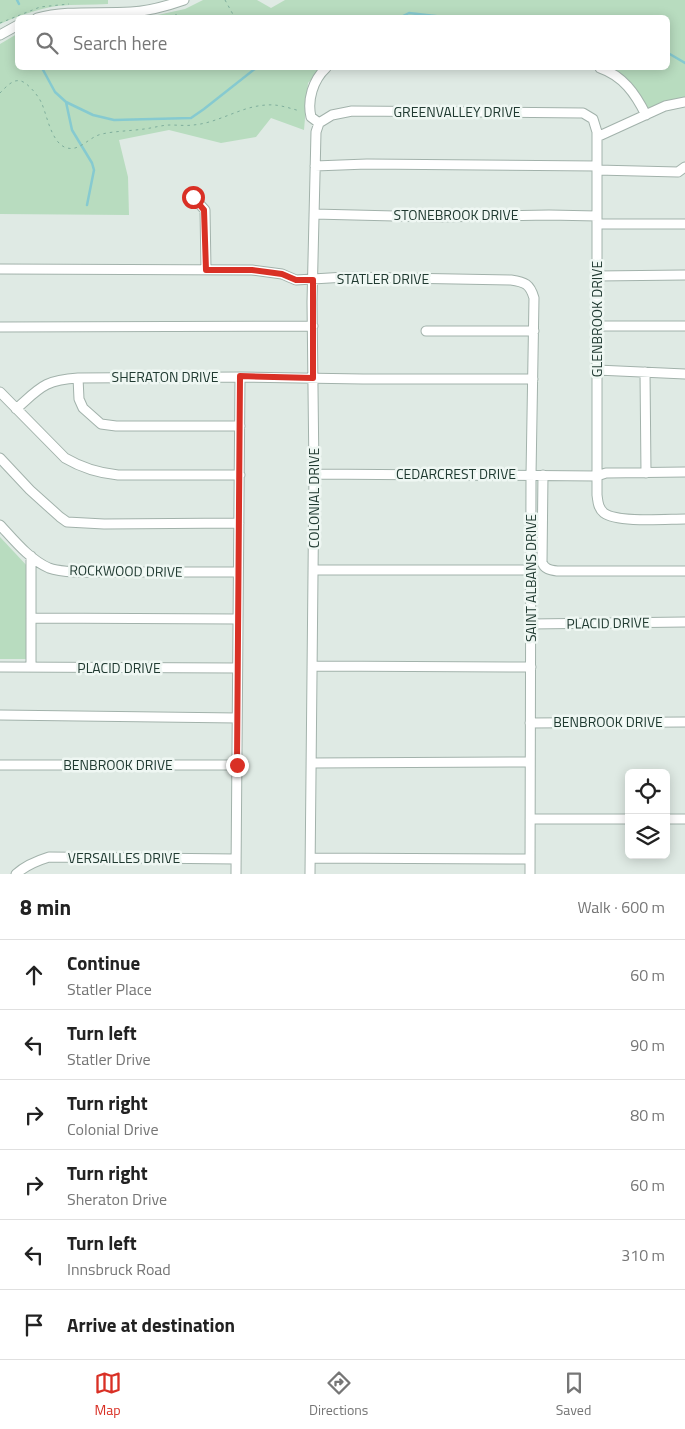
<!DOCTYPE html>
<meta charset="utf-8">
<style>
body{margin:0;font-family:"Titillium Web",sans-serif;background:#f2f2f2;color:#222}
.controls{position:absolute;right:15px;bottom:15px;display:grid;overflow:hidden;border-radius:8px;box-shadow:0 2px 12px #0003}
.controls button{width:45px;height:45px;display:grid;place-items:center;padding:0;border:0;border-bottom:1px solid #e0e0e0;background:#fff;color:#222;font:25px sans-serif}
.stop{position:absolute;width:15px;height:15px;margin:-11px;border:4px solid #d93025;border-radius:50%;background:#fff}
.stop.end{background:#d93025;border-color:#fff;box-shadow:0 1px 5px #0008}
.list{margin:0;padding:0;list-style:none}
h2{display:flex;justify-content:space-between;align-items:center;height:65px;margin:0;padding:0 20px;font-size:21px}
h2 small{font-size:16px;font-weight:400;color:#767676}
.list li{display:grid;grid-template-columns:32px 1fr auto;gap:15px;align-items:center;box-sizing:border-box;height:70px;padding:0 20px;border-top:1px solid #e0e0e0}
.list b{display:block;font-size:19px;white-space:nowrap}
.list p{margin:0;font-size:16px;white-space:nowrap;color:#767676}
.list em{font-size:16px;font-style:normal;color:#767676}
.icon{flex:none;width:28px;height:28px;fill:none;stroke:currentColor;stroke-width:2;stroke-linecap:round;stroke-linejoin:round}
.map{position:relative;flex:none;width:685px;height:874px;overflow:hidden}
.search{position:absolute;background:#fff;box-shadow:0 2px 12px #0003;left:15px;right:15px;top:15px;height:55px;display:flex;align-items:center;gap:12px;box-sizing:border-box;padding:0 18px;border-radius:8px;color:#767676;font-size:19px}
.sheet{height:485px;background:#fff}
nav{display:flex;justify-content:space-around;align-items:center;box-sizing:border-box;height:70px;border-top:1px solid #e0e0e0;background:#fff;font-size:14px;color:#767676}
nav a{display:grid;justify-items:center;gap:2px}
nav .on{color:#d93025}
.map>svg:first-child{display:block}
.green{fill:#b8dcbf}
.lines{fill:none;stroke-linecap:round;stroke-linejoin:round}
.stream{stroke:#86cad0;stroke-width:2.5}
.minor-casing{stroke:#a2b2ab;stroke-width:11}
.path{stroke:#7fae9c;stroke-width:1;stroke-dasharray:2.5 4;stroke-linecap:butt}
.minor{stroke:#fff;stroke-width:9}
.route{stroke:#d93025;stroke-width:6}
.labels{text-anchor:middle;stroke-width:5;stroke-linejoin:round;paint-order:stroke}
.street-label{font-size:14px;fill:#203a31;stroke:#eff7f3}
</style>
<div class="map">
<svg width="685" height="874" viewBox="0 0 685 874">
<rect width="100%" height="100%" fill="#dfeae4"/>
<!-- green -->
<path class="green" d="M0 0H108V4C91 5 74 4 57 6 37 9 18 16 0 24Z
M203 0H257L271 8 285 0H685V100L649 109 619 77 603 68H668V18H144L185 9Z
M17 34 18 68H322L308 83 304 130 271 118 256 137 221 143 169 130 119 140 128 177 129 215 0 214V44Z
M0 537 30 569 29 659H0Z"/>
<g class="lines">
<!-- stream -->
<path class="stream" d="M17 0 19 4
M399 18 409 13 444 17 558 18
M668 53 685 63
M42 68 55 92 66 102 93 115 114 120 191 118 204 109 256 68
M66 102 72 130 92 163 94 170 87 205"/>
<defs>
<path id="minor" d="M37 18C68 10 99 14 131 12 149 11 167 6 184 0
M0 35 18 25
M600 68C623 76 635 93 646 115
M319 123 332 115 352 111 583 113 593 119 597 132V495C598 502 598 508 604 513 617 523 667 519 685 519
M319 123 311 117C307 100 313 80 326 68
M597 137 665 106 685 102
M315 166 367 164 597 166
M597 170 678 172 685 167
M193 197 205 210 206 270
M314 214 435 217 549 215 597 216
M597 224H685
M0 269 252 270 282 274 296 280 346 277 511 280C525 282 530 284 534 298L531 475 530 874
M597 276 685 275
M597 326H685
M0 327 313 326
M426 331H534
M597 370 685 374
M645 372 646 473
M78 378 79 399 83 408 101 424 116 426H240
M0 392 65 458C82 468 98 473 118 475H240
M16 409C40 388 44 380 78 378L240 377 363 379H533
M0 458 30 490 60 517 67 522 104 524 239 523
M314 474 597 476 606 473 685 472
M543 475 542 562C544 569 550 570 557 571H685
M0 525C14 540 30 560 49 568 65 574 97 572 115 572 156 572 197 572 238 572
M313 570H531
M31 618 238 619
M531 624 685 622
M312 666 531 667
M0 667 237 668
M31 667V556
M0 715 237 718
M530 723 685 722
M312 763 530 762
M0 765H237
M530 819H629
M666 819H685
M311 858 530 859
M16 874C26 865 36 861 49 857L236 859
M236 874 240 377
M310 874 314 474 312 302 316 132 319 123"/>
</defs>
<!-- minor casing -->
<use href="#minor" class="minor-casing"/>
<!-- path -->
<path class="path" d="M225 0 235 18
M176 14V18
M0 23 40 7 69 4
M0 93C4 89 9 83 15 81 19 80 22 81 25 83 32 88 39 97 42 104 48 118 53 153 75 148 85 145 92 136 102 134 115 131 130 131 144 129 153 128 162 125 170 125 178 125 186 126 193 125 219 123 241 106 267 105 278 104 289 108 300 111"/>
<!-- minor -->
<use href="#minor" class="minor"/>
</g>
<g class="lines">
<!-- route -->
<path class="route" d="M193 197 204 210 206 270H252L282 274 296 280H313V378L240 376 237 765"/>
</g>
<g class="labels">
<!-- street labels -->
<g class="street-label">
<text x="457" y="117">GREENVALLEY DRIVE</text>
<text x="456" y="220">STONEBROOK DRIVE</text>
<text x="383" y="284">STATLER DRIVE</text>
<text transform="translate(597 319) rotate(-90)" y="5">GLENBROOK DRIVE</text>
<text x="165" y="382">SHERATON DRIVE</text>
<text x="456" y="479">CEDARCREST DRIVE</text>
<text transform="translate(314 498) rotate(-90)" y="5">COLONIAL DRIVE</text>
<text transform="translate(126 571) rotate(1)" y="5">ROCKWOOD DRIVE</text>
<text transform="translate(531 578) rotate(-90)" y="5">SAINT ALBANS DRIVE</text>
<text transform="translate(608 623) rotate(-1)" y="5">PLACID DRIVE</text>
<text x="119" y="673">PLACID DRIVE</text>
<text x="608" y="727">BENBROOK DRIVE</text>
<text x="118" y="770">BENBROOK DRIVE</text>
<text x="124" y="863">VERSAILLES DRIVE</text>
</g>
</g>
</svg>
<div class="controls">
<button><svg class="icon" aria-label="locate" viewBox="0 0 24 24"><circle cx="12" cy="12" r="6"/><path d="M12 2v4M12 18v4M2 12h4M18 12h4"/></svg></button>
<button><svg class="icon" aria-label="layers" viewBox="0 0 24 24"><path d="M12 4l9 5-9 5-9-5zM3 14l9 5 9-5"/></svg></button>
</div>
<div class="stop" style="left:193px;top:197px"></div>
<div class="stop end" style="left:237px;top:765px"></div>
<div class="search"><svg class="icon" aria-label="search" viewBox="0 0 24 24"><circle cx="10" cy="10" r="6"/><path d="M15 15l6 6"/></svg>Search here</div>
</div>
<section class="sheet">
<h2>8 min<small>Walk · 600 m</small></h2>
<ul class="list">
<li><svg class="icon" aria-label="ahead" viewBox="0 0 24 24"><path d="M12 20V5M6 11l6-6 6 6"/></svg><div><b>Continue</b><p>Statler Place</p></div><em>60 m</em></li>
<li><svg class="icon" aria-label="left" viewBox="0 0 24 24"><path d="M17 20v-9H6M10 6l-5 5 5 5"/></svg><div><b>Turn left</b><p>Statler Drive</p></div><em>90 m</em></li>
<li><svg class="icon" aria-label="right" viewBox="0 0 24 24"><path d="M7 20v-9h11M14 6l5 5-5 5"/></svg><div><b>Turn right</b><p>Colonial Drive</p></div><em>80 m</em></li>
<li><svg class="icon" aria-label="right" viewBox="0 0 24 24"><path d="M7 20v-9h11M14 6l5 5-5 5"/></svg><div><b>Turn right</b><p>Sheraton Drive</p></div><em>60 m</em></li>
<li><svg class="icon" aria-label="left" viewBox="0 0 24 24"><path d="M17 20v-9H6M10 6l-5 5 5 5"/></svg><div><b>Turn left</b><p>Innsbruck Road</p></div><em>310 m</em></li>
<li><svg class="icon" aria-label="arrive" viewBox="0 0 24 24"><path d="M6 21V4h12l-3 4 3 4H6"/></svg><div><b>Arrive at destination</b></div></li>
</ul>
</section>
<nav>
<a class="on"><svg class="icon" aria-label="map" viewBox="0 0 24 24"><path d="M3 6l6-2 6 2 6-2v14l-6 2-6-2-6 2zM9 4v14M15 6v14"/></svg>Map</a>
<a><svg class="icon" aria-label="directions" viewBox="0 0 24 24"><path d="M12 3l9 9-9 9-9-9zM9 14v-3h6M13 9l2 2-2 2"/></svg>Directions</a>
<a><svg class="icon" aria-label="saved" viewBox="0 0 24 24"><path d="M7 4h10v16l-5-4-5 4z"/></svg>Saved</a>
</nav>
